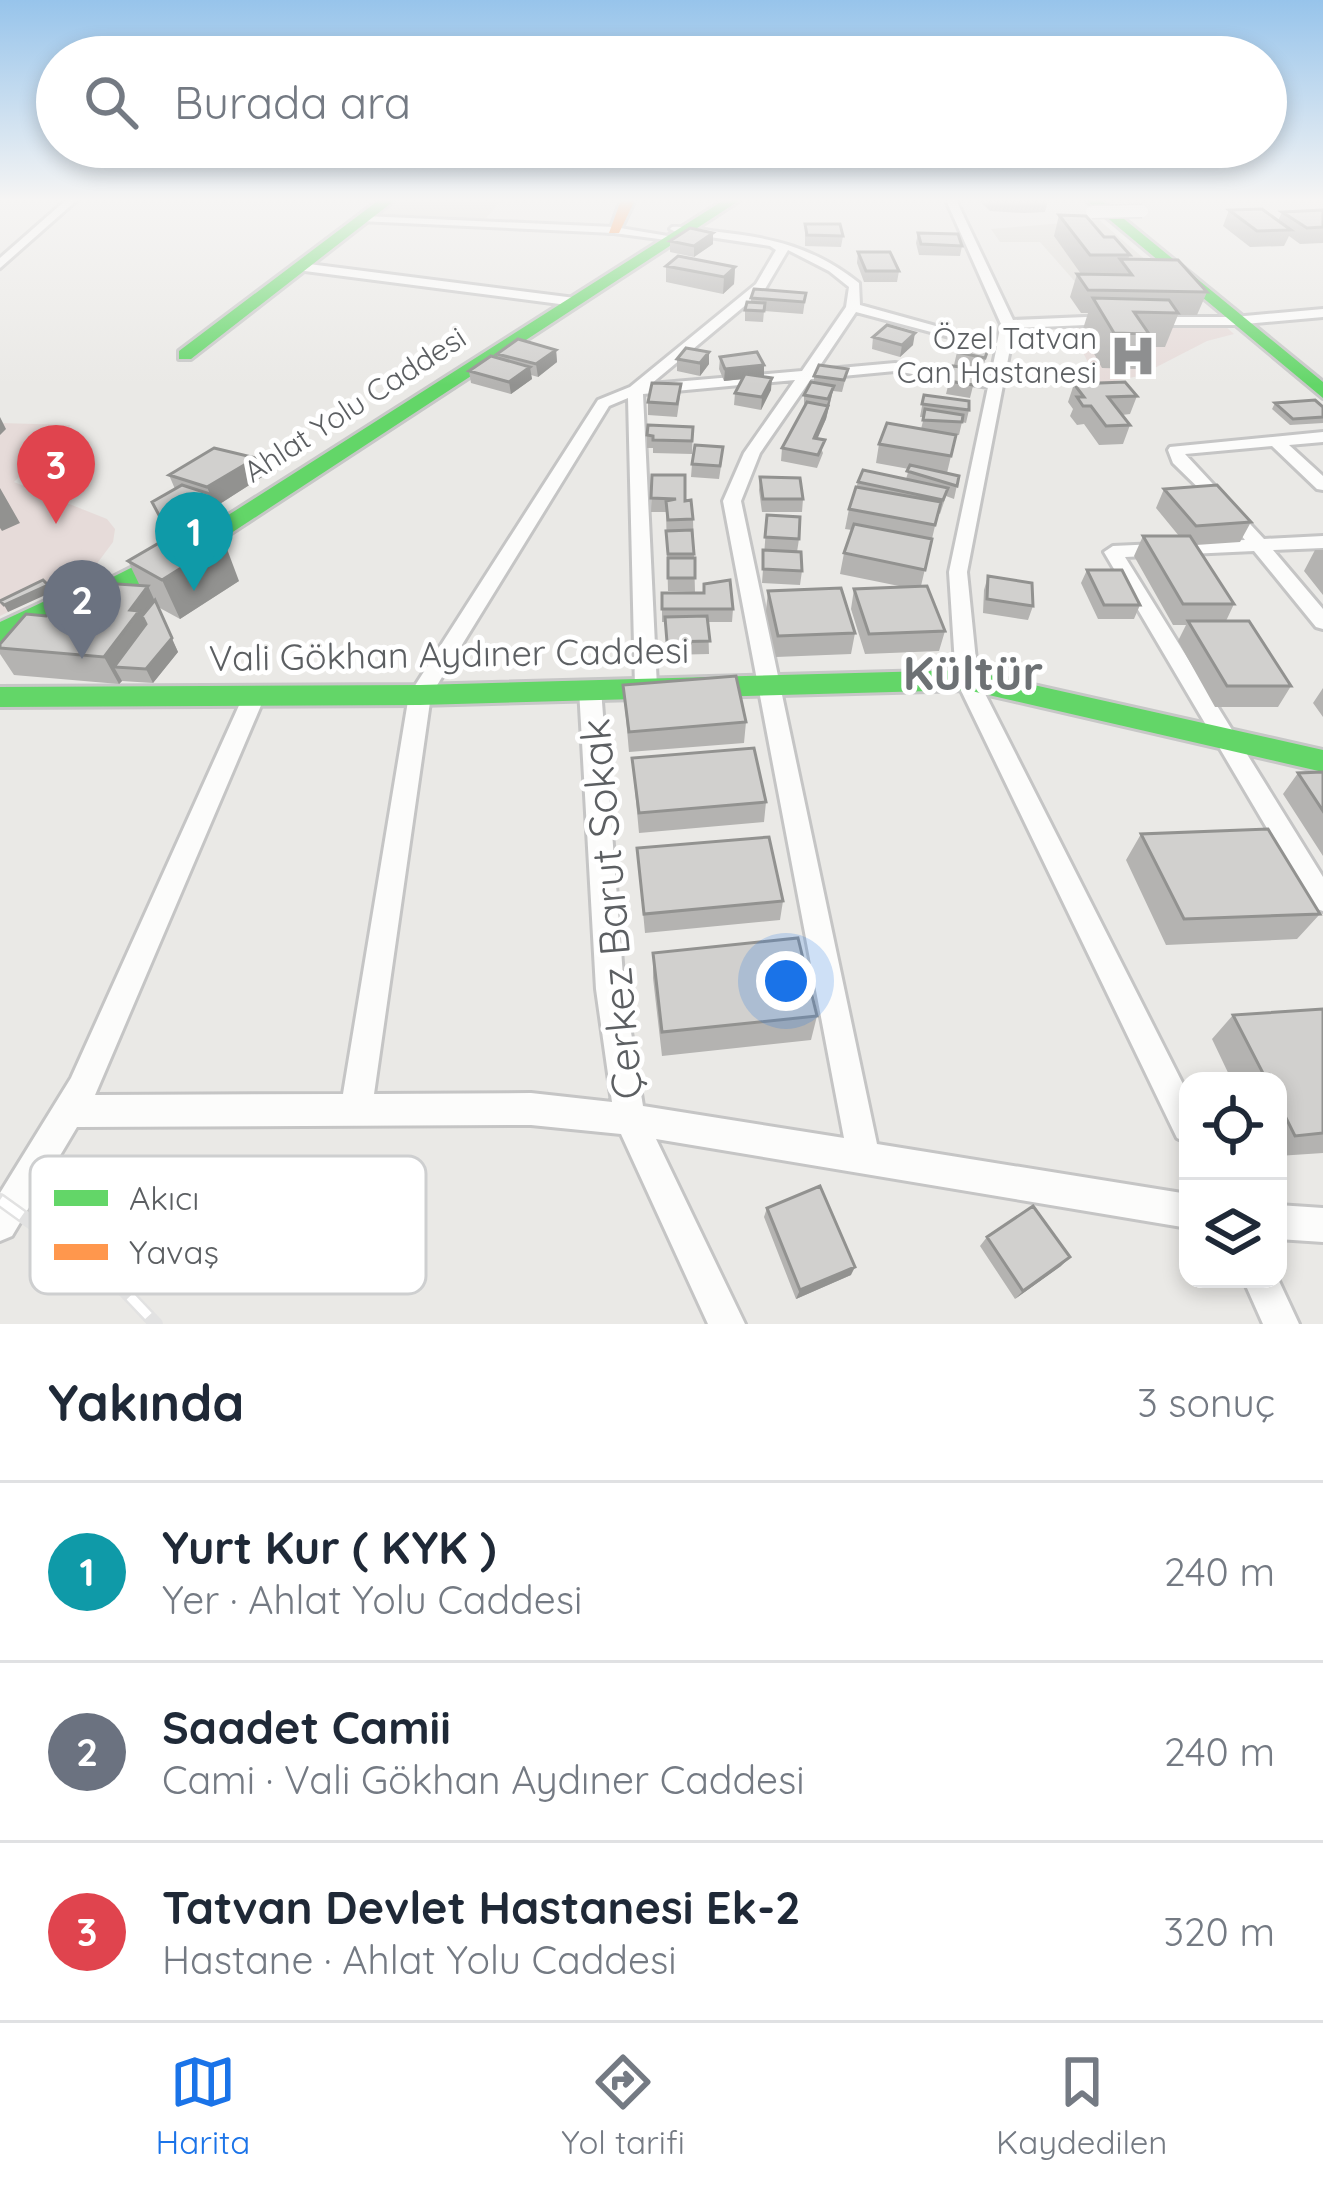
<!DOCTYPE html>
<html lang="tr">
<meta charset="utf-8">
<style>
body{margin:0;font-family:Quicksand,sans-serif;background:#f2f2f3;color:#1f2937}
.controls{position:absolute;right:36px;bottom:36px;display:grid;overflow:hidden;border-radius:24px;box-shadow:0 6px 18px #0003}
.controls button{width:108px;height:108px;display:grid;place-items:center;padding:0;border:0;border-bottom:3px solid #e0e1e3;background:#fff;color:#1f2937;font:60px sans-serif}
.you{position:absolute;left:786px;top:981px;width:42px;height:42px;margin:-30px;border:9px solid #fff;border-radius:50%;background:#1a73e8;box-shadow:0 0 0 18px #1a73e833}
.badge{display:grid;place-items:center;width:78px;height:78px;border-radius:50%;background:#1a73e8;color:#fff;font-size:39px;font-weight:700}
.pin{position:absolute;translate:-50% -99px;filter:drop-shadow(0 3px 6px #0008)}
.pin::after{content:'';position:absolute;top:63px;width:42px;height:36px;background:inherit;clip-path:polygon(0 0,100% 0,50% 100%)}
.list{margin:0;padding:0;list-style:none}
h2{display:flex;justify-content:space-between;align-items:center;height:156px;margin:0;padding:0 48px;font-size:51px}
h2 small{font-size:39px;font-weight:400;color:#747a83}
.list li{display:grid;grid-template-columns:78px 1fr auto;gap:36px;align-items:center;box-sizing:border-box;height:180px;padding:0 48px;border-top:3px solid #e0e1e3}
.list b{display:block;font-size:45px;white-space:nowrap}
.list p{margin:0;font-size:39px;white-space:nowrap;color:#747a83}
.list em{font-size:39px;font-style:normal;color:#747a83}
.icon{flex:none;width:66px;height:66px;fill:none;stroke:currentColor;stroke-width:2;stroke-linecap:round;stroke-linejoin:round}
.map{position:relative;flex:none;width:1323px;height:1324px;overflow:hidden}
.search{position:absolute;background:#fff;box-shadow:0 6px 18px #0003;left:36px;right:36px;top:36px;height:132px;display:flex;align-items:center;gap:30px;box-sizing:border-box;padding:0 42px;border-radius:66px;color:#747a83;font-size:45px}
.sheet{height:696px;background:#fff}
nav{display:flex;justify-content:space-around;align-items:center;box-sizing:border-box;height:168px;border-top:3px solid #e0e1e3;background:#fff;font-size:33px;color:#747a83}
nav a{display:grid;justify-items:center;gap:6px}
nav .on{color:#1a73e8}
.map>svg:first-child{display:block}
.education{fill:#dddbd6}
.medical{fill:#e6dbd9}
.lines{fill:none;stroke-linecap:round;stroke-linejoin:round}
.street-casing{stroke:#c5c5c5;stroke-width:6}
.fast-casing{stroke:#c7c7c7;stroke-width:6}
.slow-casing{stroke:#c7c7c7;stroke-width:6}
.street{fill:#fcfcfb;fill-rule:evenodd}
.fast{fill:#63d668;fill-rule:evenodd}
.slow{fill:#ff974d;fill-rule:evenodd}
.rail-casing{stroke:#e2e2e2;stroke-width:14}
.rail{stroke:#fff;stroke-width:9;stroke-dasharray:27;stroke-linecap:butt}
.street-bridge-casing{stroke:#c5c5c5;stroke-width:15;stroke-linecap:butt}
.street-bridge{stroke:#fcfcfb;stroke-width:12}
.wall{fill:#b4b3b1}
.shaded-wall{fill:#929290}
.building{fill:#d1d0ce;stroke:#929290;stroke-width:3}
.labels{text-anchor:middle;stroke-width:10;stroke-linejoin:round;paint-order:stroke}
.far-poi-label{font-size:30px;fill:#5c5f62;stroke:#fff;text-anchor:end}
.far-street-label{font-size:30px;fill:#5c5f62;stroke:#fff}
.street-label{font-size:36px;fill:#5c5f62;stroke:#fff}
.near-street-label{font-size:42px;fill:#5c5f62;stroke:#fff}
.district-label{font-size:48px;font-weight:bold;fill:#6d7174;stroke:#fff}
.key{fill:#fff;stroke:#cecfd0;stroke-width:3}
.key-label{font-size:33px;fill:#5c5f62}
</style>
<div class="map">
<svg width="1323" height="1324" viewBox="0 0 1323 1324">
<rect width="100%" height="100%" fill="#eae9e6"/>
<!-- education -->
<path class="education" d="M400 200H502L485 219 379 216Z
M1099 220 1176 286 1078 285 1040 242H1000L991 229Z"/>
<!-- medical -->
<path class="medical" d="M1224 325 1234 334 1207 341 1139 376 1099 384 1070 327Z
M0 423 71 425 14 482 107 519 115 529 113 542 90 573 0 616Z"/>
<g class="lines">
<defs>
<path id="street" d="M66 200H77L0 268V258Z
M946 200H956L1013 320 1109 316 1116 320 1109 324 1014 328 967 572 978 680 1188 1094V1143L1177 1138 956 680 949 572 988 387 895 371 811 379 760 453 741 501 877 1144 1188 1194V1228L656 1139 745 1324H708L621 1134 531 1125 77 1127 12 1236 0 1241V1193L71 1078 246 690H262L265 696 95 1095 343 1094 409 695 598 400 630 387 756 284 776 250 770 246 676 232 670 229 672 227C688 226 704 230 719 232 774 238 815 248 859 283L860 305 997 343 1001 324ZM788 250 829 271 849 287 846 307 802 371 651 384 765 289ZM856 312 991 348 997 346 990 379 895 363 817 370ZM795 380 744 453 723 501 844 1138 643 1106 624 989 601 689 590 681 579 689 596 989 612 1102 531 1093 374 1094 431 695 609 406 628 398 635 687 638 692H654L657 687 643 394Z
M364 216 614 227 680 238 674 241 614 233 360 221 358 219Z
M301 263 575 298 581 302 575 306 297 270V264Z
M1323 309V317L1234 325H1146L1139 321 1146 317H1234Z
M1323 432V442L1289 445 1323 476V490L1317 489 1272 446 1185 454 1264 539 1323 536V548L1273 550 1323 609V629L1316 627 1254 551 1125 557 1323 877V911L1314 908 1104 552 1113 546 1245 540 1214 503 1173 463 1168 450 1170 447Z
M1278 1205 1323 1208V1242L1278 1239Z
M1243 1279H1278L1299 1324H1263Z"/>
<path id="fast" d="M379 200H395L191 359H179V351Z
M724 200H740L216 543 95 607H77L0 642V622L90 580H107L200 533Z
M1086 200H1101L1323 382V398Z
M967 670 1323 750V772L967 690 420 705 0 707V687L420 685Z"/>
<path id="slow" d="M621 200H635L619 233H609Z"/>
</defs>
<!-- street casing -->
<use href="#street" class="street-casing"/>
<!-- fast casing -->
<use href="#fast" class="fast-casing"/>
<!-- slow casing -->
<use href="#slow" class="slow-casing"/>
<!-- street -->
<use href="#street" class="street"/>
<!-- fast -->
<use href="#fast" class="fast"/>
<!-- slow -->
<use href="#slow" class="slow"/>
<defs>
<path id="rail" d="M0 1200 120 1286 156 1324"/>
</defs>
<!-- rail casing -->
<use href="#rail" class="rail-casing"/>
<!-- rail -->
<use href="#rail" class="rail"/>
<defs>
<path id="street-bridge" d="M1092 212 1142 211"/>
</defs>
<!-- street-bridge casing -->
<use href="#street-bridge" class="street-bridge-casing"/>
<!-- street-bridge -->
<use href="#street-bridge" class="street-bridge"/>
</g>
<!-- wall -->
<path class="wall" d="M979 200H1048L1045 212 1024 213 990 211Z
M1229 210 1278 221 1282 212 1323 210V243L1300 244 1289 236 1284 246 1250 247 1223 226Z
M1059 215 1104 237 1130 255 1128 259 1207 292 1197 315H1178L1165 347H1144L1136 369 1102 368 1082 332 1088 313H1081L1070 297 1077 274H1081L1054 236Z
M805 224 843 236 841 247 805 246Z
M918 233 962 246 960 256 919 255 916 243Z
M670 241 713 244 694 257 670 252Z
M858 252 899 271 897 282H864L857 263Z
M666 266 735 267 734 284 723 294 666 282Z
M806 293 803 314 764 311 763 322 745 321V310L751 303V298Z
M993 336 982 370 954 365 957 352Z
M873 337 913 345 900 357 872 349Z
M556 350 557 362 538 377 531 375 532 379 511 394 471 383 469 371 498 358 497 354Z
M720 357 764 376 771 390 761 410 734 405 735 393 742 379 724 381 719 369Z
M677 359 709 364 700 376 677 371Z
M953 366 975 378 970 398 946 394Z
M848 369 842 392 833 391 826 419 817 439 823 453 817 468 781 461 782 448 804 407V395L814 382V376Z
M1074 384 1137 396 1130 414 1122 415 1130 425 1123 444 1099 445 1084 424 1077 425 1070 416 1073 409 1068 402Z
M924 395 969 410 966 423 962 422 959 435H956L947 473 959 476 954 499 946 496 940 514 938 513 921 586 945 631 939 651 865 654 851 609 854 589 904 587 840 574 844 553 852 530 845 529 849 509 858 482 906 479 909 469 876 463 879 444 921 429 924 417H920Z
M680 397 677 417 648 415V402Z
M1275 403 1323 407V423L1290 425 1272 409Z
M693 427 692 454 653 453V448H647V435Z
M722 460 719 479 691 477 692 464Z
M169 475 262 477 215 507 166 530 152 502 175 489Z
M652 475 685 501 693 519 695 592 668 591 666 512H651Z
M760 477 803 499 802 512H762L759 490Z
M1164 489 1251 522 1240 542 1196 545 1234 604 1226 621 1291 686 1278 707H1215L1178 641 1186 625H1173L1134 556 1143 536H1179L1156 508Z
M767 515 799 539 797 552 802 571 800 585 762 583Z
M1315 550H1323V595L1304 571Z
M128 561 239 581 180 619 158 607 178 652 153 683 122 681 119 684 14 675 0 654V644L67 605 140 586Z
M1087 570 1140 605 1134 619H1098L1081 583Z
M988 576 1033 606 1028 620 983 613 984 590Z
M768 591 855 633 851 654 776 657 766 611Z
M662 593 733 609 732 622H708L709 654 667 655 665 622H662Z
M623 685 746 722 744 743 629 752Z
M1323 688V717L1313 703Z
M632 758 766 802 764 822 639 833Z
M1323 772V856L1283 794 1298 773Z
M1141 834 1320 914 1297 939 1166 945 1126 860Z
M637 848 783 901 780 920 645 933Z
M653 953 817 1016 811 1040 662 1056 653 978Z
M1323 1009V1153L1278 1156V1081H1232L1212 1039 1233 1015Z
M767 1208 851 1275 796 1299 764 1217Z
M987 1237 1061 1266 1015 1299 980 1246Z"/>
<!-- shaded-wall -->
<path class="shaded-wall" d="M713 233V244L694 257V246Z
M735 267 734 284 723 294 724 277Z
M915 333 913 345 900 357 902 345Z
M556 350 557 362 538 377 536 364Z
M709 352V364L700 376V363Z
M764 365V377L724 381 725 369Z
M530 367 532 379 511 394 509 382Z
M772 378 771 390 761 410 762 397Z
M834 386 826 419 812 451 814 438Z
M0 417 6 429 0 435Z
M256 458 262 477 215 507 166 530 160 517 210 494 207 487Z
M0 488 20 523 2 531 0 528Z
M224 541 239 581 180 619 162 580Z
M48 585 52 592 8 612 4 605Z
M148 586 178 652 153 683 146 669 114 667 122 681 119 684 104 657 130 610Z
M1070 1257 1061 1266 1015 1299 1023 1291Z
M855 1267 851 1275 796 1299 800 1290Z"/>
<!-- building -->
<path class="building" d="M1262 209 1291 230 1257 231 1229 210Z
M1323 210V227L1307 228 1282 212Z
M1059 215 1086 216 1104 237H1114L1130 255H1090Z
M805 224H840L843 236 807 235Z
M690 228 713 233 694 246 670 241Z
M918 233 958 234 962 246 921 244Z
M858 252H890L899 271H866Z
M678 256 735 267 724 277 666 266Z
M1120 259 1178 260 1207 292 1088 290 1077 274 1132 275Z
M754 289 806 293 804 302 751 298Z
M1093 298 1169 300 1178 313 1134 312 1149 334 1114 333Z
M747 302 765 303 764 311 745 310Z
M887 325 915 333 902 345 873 337Z
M966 331 993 336 985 358 957 352Z
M518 339 556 350 536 364 497 354Z
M686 348 709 352 700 363 677 359Z
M757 352 764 365 725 369 720 357Z
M491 356 530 367 509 382 469 371Z
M819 365 848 369 844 380 814 376Z
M953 366 967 368 975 378 973 385 949 381Z
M745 374 772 378 762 397 735 393Z
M811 382 834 386 828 399 804 395Z
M1125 382 1137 396 1108 397 1130 425 1106 426 1091 406H1083L1077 397H1084L1074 384Z
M652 383 681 384 677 404 648 402Z
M924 395 969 401V410L922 404Z
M1315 400 1323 407V417L1293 419 1275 403Z
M807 402 828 406 814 438 825 440 818 455 782 448Z
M925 409 963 415 962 422 923 420Z
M887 423 956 435 951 456 879 444Z
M648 425 693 427 692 441 653 440V436L647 435Z
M695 445 723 447 720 466 692 464Z
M214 448 256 458 207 487 169 475Z
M910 465 959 476 957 486 907 471Z
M863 470 948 488 943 500 858 482Z
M652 475H685V501L691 500 693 519 668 520 666 501 676 499 651 498Z
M760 477 800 478 803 499H763Z
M182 485 210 494 160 517 152 502Z
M1217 485 1251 522 1196 526 1164 489Z
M856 487 941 502 935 525 849 509Z
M767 515 800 517 799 539 765 537Z
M854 524 932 539 925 570 844 553Z
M190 525 224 541 162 580 128 561Z
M692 530 694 554H668L666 531Z
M1143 536H1190L1234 604H1183Z
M763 550 801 552 802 571 763 569Z
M668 558H695V578H668Z
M1087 570H1122L1140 605H1104Z
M988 576 1032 583 1033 606 987 599Z
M43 580 48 585 4 605 0 601Z
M730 580 733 609H662V593H704V584Z
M87 582 148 586 130 610 139 611 104 657 0 648V644L26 614 46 616 56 604 67 605Z
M927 586 945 631 869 634 854 589Z
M841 588 855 633 778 636 768 591Z
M155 600 172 638 146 669 114 667 146 624 142 616Z
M707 616 710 641 667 642 665 617Z
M1188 621H1249L1291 686H1227Z
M736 676 746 722 629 732 623 685Z
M754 748 766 802 639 813 632 758Z
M1323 772V811L1298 773Z
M1268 829 1320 914 1184 919 1141 834Z
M769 837 783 901 644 914 637 848Z
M798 938 817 1016 662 1032 653 953Z
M1323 1009V1133L1295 1136 1278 1102V1081H1267L1233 1015Z
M820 1186 855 1267 800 1290 767 1208Z
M1033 1206 1070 1257 1023 1291 987 1237Z"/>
<!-- sky -->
<linearGradient id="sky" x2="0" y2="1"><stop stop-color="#97c4eb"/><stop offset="0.52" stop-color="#f6f5f4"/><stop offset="1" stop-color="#f6f5f4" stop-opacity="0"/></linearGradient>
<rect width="1323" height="385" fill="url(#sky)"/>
<!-- icons -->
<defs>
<symbol id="hospital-bare" viewBox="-9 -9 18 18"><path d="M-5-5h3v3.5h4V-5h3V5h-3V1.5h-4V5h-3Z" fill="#8e8f90" stroke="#fff" stroke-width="2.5" paint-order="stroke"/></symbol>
</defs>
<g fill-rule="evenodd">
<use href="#hospital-bare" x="1100" y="323" width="66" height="66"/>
</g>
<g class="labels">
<!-- far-poi labels -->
<g class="far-poi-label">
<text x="1097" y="349">Özel Tatvan<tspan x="1097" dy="34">Can Hastanesi</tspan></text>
</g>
<!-- far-street labels -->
<g class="far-street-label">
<text transform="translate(355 405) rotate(-33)" y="10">Ahlat Yolu Caddesi</text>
</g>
<!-- street labels -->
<g class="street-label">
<text transform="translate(449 654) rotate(-1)" y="13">Vali Gökhan Aydıner Caddesi</text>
</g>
<!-- near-street labels -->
<g class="near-street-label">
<text transform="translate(611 909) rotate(-95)" y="15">Çerkez Barut Sokak</text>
</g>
<!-- district labels -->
<g class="district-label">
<text x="973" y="690">Kültür</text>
</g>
</g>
<!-- legend -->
<rect x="30" y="1156" width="396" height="138" rx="18" class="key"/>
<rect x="54" y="1190" width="54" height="16" fill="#63d668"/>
<rect x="54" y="1244" width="54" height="16" fill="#ff974d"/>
<g class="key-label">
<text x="129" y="1210">Akıcı</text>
<text x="129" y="1264">Yavaş</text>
</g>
</svg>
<div class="controls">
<button><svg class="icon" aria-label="locate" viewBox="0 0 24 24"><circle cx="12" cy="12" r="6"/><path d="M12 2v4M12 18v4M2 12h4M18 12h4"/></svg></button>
<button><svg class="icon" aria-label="layers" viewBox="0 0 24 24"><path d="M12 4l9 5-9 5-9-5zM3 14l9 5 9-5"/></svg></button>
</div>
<div class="you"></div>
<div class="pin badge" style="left:194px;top:591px;background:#0f9aa8">1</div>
<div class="pin badge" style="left:82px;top:659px;background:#6b7280">2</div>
<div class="pin badge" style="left:56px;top:524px;background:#e0444e">3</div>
<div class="search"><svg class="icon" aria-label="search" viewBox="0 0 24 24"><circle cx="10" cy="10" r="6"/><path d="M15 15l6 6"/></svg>Burada ara</div>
</div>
<section class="sheet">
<h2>Yakında<small>3 sonuç</small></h2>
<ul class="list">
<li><span class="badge" style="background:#0f9aa8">1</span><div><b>Yurt Kur ( KYK )</b><p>Yer · Ahlat Yolu Caddesi</p></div><em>240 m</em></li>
<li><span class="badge" style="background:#6b7280">2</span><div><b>Saadet Camii</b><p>Cami · Vali Gökhan Aydıner Caddesi</p></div><em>240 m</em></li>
<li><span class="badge" style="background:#e0444e">3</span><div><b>Tatvan Devlet Hastanesi Ek-2</b><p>Hastane · Ahlat Yolu Caddesi</p></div><em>320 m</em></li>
</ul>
</section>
<nav>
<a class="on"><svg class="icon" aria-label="map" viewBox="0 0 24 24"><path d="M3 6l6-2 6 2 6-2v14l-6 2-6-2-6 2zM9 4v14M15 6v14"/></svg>Harita</a>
<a><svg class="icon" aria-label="directions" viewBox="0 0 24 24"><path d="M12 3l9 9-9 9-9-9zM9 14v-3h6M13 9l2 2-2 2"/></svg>Yol tarifi</a>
<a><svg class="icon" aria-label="saved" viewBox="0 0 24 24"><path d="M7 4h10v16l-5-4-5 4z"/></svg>Kaydedilen</a>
</nav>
